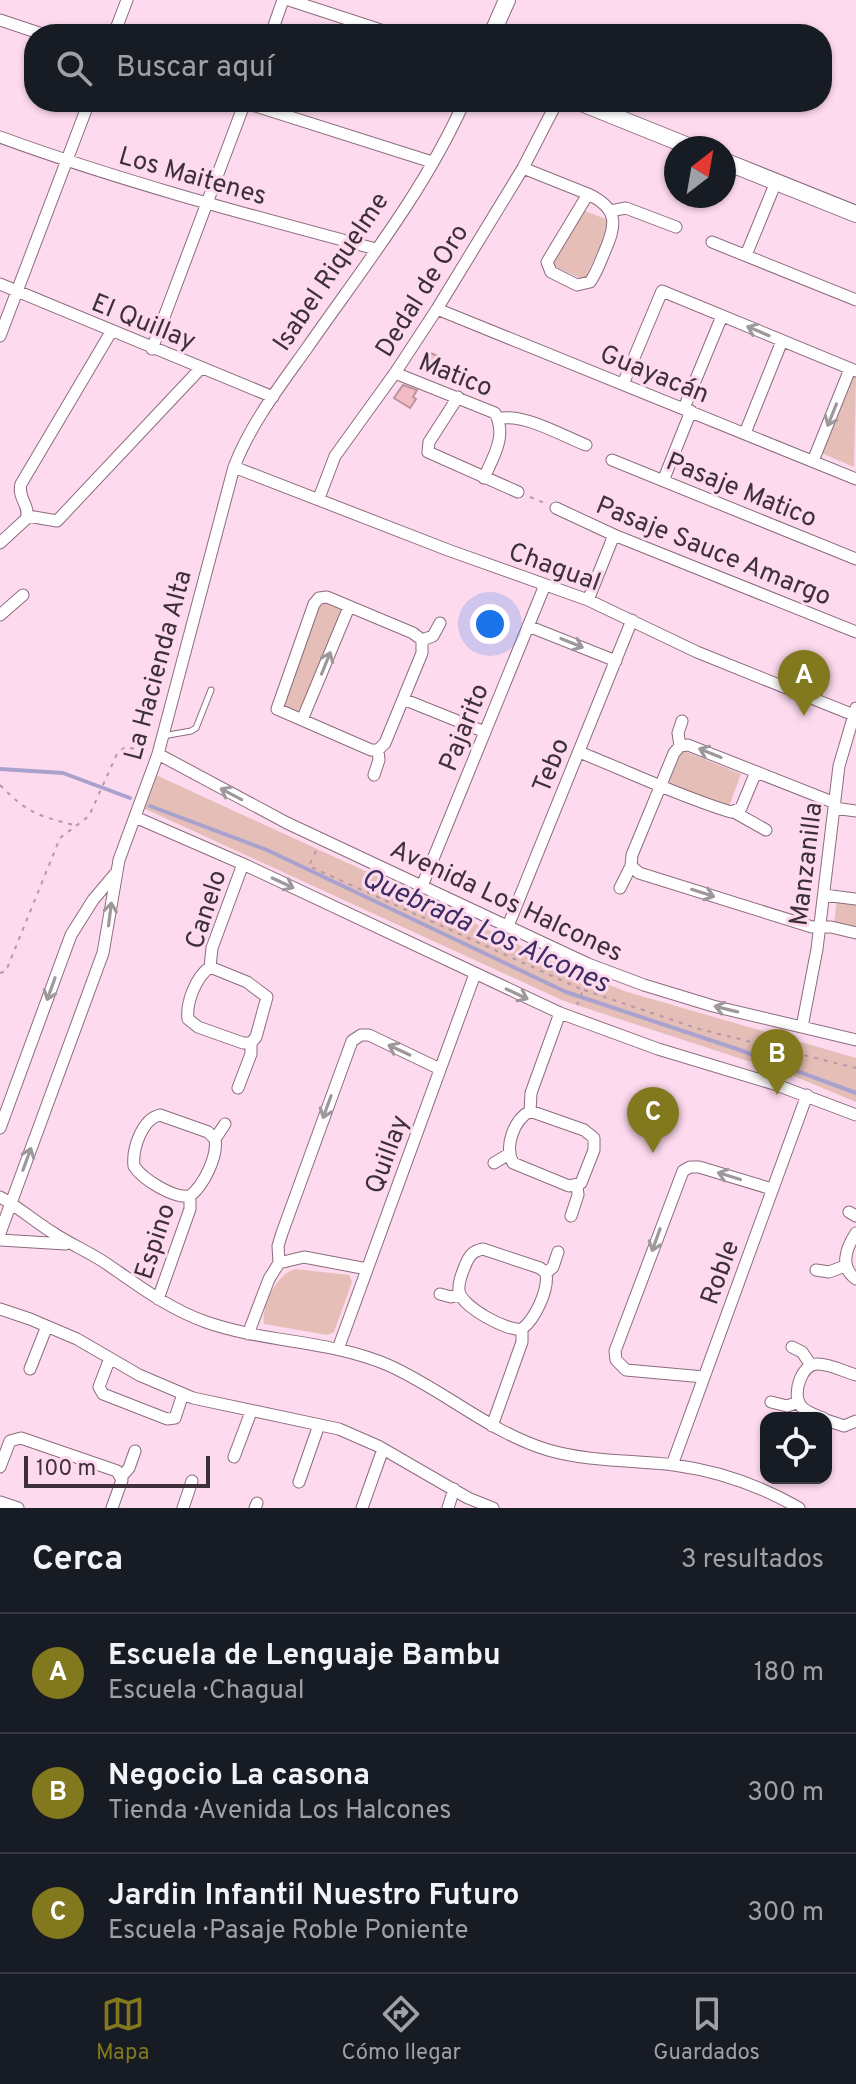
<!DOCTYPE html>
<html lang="es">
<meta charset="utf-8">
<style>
body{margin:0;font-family:Overpass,sans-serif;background:#242831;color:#f1f3f6}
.controls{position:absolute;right:24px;bottom:24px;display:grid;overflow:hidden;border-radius:16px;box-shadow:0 2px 6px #0004}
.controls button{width:72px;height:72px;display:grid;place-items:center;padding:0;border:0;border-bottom:2px solid #363941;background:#171b24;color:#f1f3f6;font:40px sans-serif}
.compass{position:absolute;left:664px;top:136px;width:72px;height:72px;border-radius:50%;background:#171b24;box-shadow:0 2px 6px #0004;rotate:31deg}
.scale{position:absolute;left:24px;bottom:20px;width:186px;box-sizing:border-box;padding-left:8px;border:4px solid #3e3038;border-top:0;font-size:22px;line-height:28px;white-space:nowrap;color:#3e3038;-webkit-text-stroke:6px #fedaef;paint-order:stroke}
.you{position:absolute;left:490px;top:624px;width:28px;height:28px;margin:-20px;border:6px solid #fff;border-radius:50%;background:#1a73e8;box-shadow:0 0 0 12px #1a73e833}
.badge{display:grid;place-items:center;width:52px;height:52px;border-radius:50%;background:#82781d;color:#fff;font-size:26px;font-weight:700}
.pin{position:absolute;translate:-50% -66px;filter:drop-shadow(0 2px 4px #0008)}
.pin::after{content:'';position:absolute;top:42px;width:28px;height:24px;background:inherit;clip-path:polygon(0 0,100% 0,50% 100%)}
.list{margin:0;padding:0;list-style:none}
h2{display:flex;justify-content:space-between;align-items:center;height:104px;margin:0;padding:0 32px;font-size:34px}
h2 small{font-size:26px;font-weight:400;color:#9ea1a6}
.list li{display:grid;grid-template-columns:52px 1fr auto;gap:24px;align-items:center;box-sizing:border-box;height:120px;padding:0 32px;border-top:2px solid #363941}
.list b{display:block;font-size:30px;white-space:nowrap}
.list p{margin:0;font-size:26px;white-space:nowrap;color:#9ea1a6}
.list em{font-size:26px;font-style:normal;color:#9ea1a6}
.icon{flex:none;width:44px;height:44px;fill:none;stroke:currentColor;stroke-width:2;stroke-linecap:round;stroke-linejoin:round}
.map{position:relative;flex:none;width:856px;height:1508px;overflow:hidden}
.search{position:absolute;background:#171b24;box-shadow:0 2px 6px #0004;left:24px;right:24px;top:24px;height:88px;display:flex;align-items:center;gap:20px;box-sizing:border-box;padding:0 28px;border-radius:32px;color:#9ea1a6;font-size:30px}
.sheet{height:464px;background:#171b24}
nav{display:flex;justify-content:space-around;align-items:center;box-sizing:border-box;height:112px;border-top:2px solid #363941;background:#171b24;font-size:22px;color:#9ea1a6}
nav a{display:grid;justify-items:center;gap:4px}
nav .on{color:#82781d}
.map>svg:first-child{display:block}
.green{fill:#e5beb7}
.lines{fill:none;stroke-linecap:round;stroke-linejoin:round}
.stream{stroke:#aaa2ce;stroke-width:4}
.building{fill:#f2bcc6;stroke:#bc949b;stroke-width:2}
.lane-casing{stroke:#8c6c7f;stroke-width:7}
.street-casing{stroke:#8c6c7f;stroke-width:13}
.secondary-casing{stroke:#8c6c7f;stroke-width:18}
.path{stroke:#b599aa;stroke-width:2;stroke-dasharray:4 6;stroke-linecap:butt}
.lane{stroke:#fff;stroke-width:5}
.street{stroke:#fff;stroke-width:11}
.secondary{stroke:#fff;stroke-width:16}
.oneway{stroke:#9e989c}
.labels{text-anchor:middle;stroke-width:6;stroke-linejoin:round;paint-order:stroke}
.street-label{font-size:26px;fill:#3e3038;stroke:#fedaef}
.water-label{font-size:28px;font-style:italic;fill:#3c2d64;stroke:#fedaef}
</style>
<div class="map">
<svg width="856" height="1508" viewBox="0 0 856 1508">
<rect width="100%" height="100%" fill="#fedaef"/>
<!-- green -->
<path class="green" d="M582 210 611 221 585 280 551 265Z
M852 375 856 377 854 467 819 452Z
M321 601 343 610 302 714 281 706Z
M679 749 741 774 728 809 666 784Z
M156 775 411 892 556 963 624 991 856 1058V1102L794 1076 564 1001 141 807Z
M837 899 856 902V927L834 923Z
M295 1269 349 1275 352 1282 334 1332 327 1335 264 1324C261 1307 277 1273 295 1269Z"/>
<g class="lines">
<!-- stream -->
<path class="stream" d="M0 769 63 773 130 798
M150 806 267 850 566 992 740 1050 856 1093"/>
</g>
<!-- building -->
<path class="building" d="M428 352 438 356 431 371 421 367Z
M403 385 417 390 413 397 416 399 410 408 394 398Z"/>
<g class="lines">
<defs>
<path id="lane" d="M163 736 191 731 196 728 211 690"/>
<path id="street" d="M289 0 393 34
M0 20 42 34
M114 34 127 0
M271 34 283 0
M243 102 432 162
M0 137C123 182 249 215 376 249
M523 168 588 194C620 209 616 226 604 253 600 263 596 274 590 282L577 285 551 272 547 262 588 194
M610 211 626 208 676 227
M712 242 856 300
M746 255 776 182
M0 284 273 397
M437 309 856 479
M0 336 89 102
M152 349 245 102
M395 373 495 413C507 436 494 455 484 478
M623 384 662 291 856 371
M458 397 429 442 428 452 518 492
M684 408 722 316
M498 419C522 412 563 436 586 445
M745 433 782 341
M612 460 856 559
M813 461 850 369
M234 467 448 550 588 600 697 652 856 716
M663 481 691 411
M319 498 335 456 395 373 437 309 523 168 557 102
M556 508 614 535 856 632
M28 516 57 521 201 368
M0 543 26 519C31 506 17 498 21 484L111 332
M588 600 614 535
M0 615 23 595
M528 626 616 661
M422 640 433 636 440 623
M403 699 485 732
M302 720 349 607
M680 746 688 745 835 803
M378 750H371L277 709 314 604 319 598 327 597 413 633 422 640
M378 750 385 743 422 653V640
M579 752C630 772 678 796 731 812L741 808 756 772
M158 754 287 823 588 964 644 985 713 1006 856 1040
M374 775 379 760 378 750
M834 808 856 811
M734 812 766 830
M135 817 243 864 560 1013 658 1049 774 1084 856 1115
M631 866 639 873 812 927H831L856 933
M422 886 545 585
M620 888 631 866 632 855 674 753 680 746 678 733 682 721
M824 895 856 899
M508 926 632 620
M210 967 247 982 267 997 256 1037 251 1043H243L198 1027 188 1019C186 1002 196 977 210 967Z
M210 967 212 948 243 864
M802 1027 817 949 839 766 856 708
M238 1088 251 1054V1043
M530 1111 584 1130 594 1138V1150L581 1183 569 1186 513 1163C504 1146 514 1120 530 1111Z
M530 1111 531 1093 560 1013
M160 1115 208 1132 215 1139C218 1156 204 1185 190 1196 174 1199 142 1179 134 1166 132 1149 142 1119 160 1115Z
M0 1128 71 935 93 900 115 874
M215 1139 225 1124
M494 1163 509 1154
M0 1197C19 1207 36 1223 55 1234 72 1245 91 1253 107 1264 139 1286 169 1309 206 1322 266 1343 330 1340 388 1365 444 1390 489 1432 548 1450 590 1462 632 1460 674 1465 718 1471 761 1486 799 1508
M849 1212 856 1216
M571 1216 578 1195 577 1185
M0 1233 103 953 119 860 158 754 234 467C251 423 280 386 307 348 362 269 425 190 464 102
M856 1233C846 1248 839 1267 856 1279
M0 1240 66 1244
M483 1249 540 1268 546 1273C549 1290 535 1319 522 1329 507 1332 461 1306 459 1291 458 1282 462 1273 465 1266 469 1256 472 1251 483 1249Z
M279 1263 278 1246 282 1233 352 1041 361 1035H369L440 1069
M816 1270 829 1272 845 1266
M546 1273 553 1267 558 1252
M440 1294 451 1297 460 1295
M158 1299 190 1209V1196
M0 1309 30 1319 77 1339 139 1375 193 1398 339 1429 378 1446 468 1498 493 1508
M248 1334 269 1279 279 1263 304 1257 367 1269
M792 1347 802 1352 811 1365
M338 1349 475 974
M110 1358 99 1387 103 1394 167 1419 175 1418 183 1394
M30 1369 47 1326
M704 1377 626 1370 616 1360 615 1351 683 1171 690 1167H699L772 1189
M771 1402 787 1406 799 1402
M823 1418C815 1415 805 1412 800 1405 792 1393 802 1363 818 1364 830 1364 845 1372 856 1375
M826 1420 844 1426 856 1421
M492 1426 522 1342V1329
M234 1457 251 1412
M672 1465 807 1095
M0 1467 10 1441 21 1438 117 1471 122 1480 112 1508
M122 1476 129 1468 135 1451
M299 1482 319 1425
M0 1502 18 1508
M183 1508 192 1481
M255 1508 257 1503
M362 1508 383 1449
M448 1508 454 1489"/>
<path id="secondary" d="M492 34 507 0
M579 102 693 148
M724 161 856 214"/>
</defs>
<!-- lane casing -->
<use href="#lane" class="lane-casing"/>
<!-- street casing -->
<use href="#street" class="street-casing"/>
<!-- secondary casing -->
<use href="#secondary" class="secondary-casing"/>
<!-- path -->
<path class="path" d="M530 497 547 504
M0 785C28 814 39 816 78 826
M316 851 309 866 583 990 577 1005
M0 973 6 971 60 838 89 816 117 754 125 747 146 751
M584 990 699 1029 856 1068"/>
<!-- lane -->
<use href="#lane" class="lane"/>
<!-- street -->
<use href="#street" class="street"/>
<!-- secondary -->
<use href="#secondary" class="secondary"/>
</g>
<!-- one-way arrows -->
<defs><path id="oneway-shaft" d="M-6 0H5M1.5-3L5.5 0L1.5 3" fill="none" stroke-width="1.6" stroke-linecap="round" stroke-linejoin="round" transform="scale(2)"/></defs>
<g class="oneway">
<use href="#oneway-shaft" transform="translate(758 331) rotate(-157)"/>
<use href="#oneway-shaft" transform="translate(832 415) rotate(112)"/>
<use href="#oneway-shaft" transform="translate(572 643) rotate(22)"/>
<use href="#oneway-shaft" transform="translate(326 663) rotate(-68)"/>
<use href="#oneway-shaft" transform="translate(710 753) rotate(-158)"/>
<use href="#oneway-shaft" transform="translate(231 794) rotate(-152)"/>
<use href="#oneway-shaft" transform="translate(283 883) rotate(25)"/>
<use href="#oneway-shaft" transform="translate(703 893) rotate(18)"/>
<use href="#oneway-shaft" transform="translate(110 914) rotate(-83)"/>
<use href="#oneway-shaft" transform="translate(51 989) rotate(110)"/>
<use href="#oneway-shaft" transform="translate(517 994) rotate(25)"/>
<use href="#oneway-shaft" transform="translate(726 1009) rotate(-166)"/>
<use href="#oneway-shaft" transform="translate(399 1050) rotate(-155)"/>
<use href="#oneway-shaft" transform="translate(327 1107) rotate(110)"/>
<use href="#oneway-shaft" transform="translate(27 1159) rotate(-70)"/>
<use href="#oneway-shaft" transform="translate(729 1176) rotate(-163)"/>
<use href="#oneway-shaft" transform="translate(656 1240) rotate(110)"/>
</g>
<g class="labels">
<!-- street labels -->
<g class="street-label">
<text transform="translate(193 175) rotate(16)" y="9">Los Maitenes</text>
<text transform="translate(330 271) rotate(-56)" y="9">Isabel Riquelme</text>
<text transform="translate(421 290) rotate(-58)" y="9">Dedal de Oro</text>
<text transform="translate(144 321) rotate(22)" y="9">El Quillay</text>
<text transform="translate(655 373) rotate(22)" y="9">Guayacán</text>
<text transform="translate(456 374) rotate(22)" y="9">Matico</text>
<text transform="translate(742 489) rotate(22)" y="9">Pasaje Matico</text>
<text transform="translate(714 550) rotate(22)" y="9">Pasaje Sauce Amargo</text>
<text transform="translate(555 566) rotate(20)" y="9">Chagual</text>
<text transform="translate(157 665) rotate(-75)" y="9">La Hacienda Alta</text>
<text transform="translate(463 727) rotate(-68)" y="9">Pajarito</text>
<text transform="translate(550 765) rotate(-68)" y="9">Tebo</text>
<text transform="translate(805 864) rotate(-83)" y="9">Manzanilla</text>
<text transform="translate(507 900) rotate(25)" y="9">Avenida Los Halcones</text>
<text transform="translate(205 909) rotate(-72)" y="9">Canelo</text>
<text transform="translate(386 1154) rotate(-70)" y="9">Quillay</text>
<text transform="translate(154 1241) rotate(-72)" y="9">Espino</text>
<text transform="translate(719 1272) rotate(-70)" y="9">Roble</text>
</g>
<!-- water labels -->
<g class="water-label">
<text transform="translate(486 929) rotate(24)" y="10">Quebrada Los Alcones</text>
</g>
</g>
</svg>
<div class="controls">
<button><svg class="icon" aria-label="locate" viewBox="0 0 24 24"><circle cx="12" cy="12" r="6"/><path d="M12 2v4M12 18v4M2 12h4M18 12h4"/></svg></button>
</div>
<svg class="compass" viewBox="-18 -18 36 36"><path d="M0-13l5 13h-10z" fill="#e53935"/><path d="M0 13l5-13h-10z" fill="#9ea1a6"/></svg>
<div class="scale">100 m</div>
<div class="you"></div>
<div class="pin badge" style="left:804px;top:716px">A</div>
<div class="pin badge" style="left:777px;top:1095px">B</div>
<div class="pin badge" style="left:653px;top:1153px">C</div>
<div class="search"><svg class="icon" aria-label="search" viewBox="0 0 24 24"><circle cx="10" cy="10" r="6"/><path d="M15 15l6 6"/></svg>Buscar aquí</div>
</div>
<section class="sheet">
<h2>Cerca<small>3 resultados</small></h2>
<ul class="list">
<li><span class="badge">A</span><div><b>Escuela de Lenguaje Bambu</b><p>Escuela · Chagual</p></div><em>180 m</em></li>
<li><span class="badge">B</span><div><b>Negocio La casona</b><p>Tienda · Avenida Los Halcones</p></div><em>300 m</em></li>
<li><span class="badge">C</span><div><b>Jardin Infantil Nuestro Futuro</b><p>Escuela · Pasaje Roble Poniente</p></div><em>300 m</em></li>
</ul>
</section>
<nav>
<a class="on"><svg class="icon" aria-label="map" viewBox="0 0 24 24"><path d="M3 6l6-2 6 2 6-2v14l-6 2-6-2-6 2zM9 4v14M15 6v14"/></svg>Mapa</a>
<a><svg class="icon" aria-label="directions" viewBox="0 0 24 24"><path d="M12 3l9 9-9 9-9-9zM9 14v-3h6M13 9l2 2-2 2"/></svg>Cómo llegar</a>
<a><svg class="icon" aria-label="saved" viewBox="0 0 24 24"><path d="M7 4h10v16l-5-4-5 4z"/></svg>Guardados</a>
</nav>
